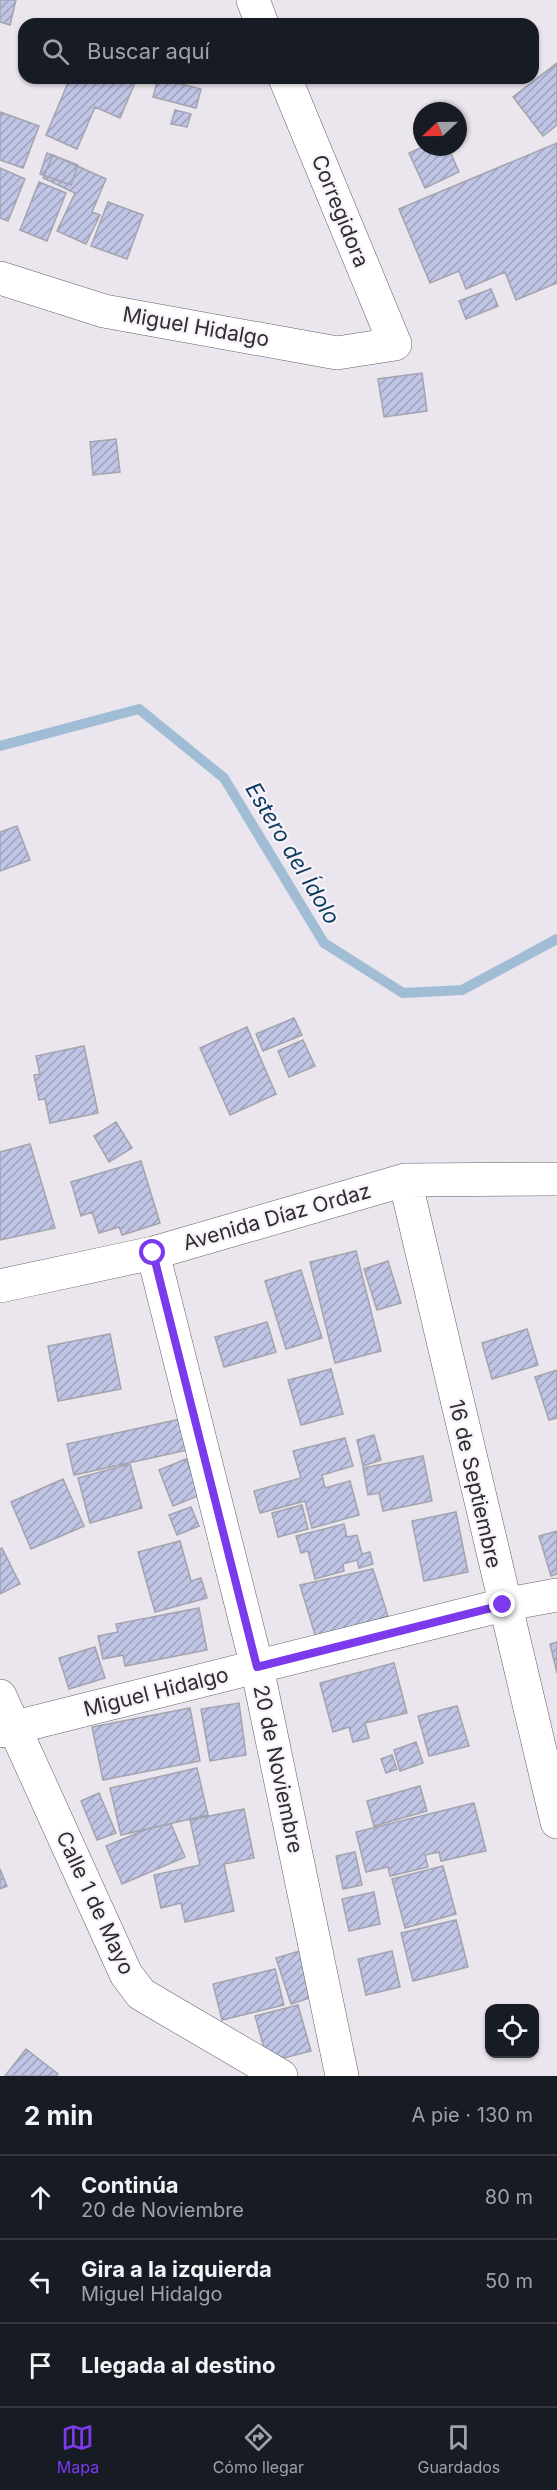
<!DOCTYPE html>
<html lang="es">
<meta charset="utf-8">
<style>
body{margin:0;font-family:Inter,sans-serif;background:#242831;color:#f1f3f6}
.controls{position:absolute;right:18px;bottom:18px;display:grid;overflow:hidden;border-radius:12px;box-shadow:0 2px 4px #0004}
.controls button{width:54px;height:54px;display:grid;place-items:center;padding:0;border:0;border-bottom:2px solid #363941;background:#171b24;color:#f1f3f6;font:30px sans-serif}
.compass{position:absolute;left:413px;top:102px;width:54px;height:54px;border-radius:50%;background:#171b24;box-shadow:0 2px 4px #0004;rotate:248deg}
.stop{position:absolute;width:18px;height:18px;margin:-14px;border:4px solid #7c3aed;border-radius:50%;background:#fff}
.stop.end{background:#7c3aed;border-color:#fff;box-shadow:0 2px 6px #0008}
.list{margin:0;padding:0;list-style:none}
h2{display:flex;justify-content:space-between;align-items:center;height:78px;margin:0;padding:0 24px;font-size:26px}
h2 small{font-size:20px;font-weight:400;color:#9ea1a6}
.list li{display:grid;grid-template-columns:39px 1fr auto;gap:18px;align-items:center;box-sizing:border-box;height:84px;padding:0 24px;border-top:2px solid #363941}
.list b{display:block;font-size:22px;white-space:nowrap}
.list p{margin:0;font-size:20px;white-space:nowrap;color:#9ea1a6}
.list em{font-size:20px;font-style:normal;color:#9ea1a6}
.icon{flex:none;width:33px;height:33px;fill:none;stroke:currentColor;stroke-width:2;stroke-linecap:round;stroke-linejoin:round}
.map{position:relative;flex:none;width:557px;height:2076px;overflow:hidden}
.search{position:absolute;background:#171b24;box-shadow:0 2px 4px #0004;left:18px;right:18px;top:18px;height:66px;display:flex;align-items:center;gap:15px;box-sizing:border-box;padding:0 21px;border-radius:18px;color:#9ea1a6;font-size:22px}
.sheet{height:330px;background:#171b24}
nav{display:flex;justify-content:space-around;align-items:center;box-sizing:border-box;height:84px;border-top:2px solid #363941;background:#171b24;font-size:16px;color:#9ea1a6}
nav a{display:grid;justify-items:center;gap:3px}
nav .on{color:#7c3aed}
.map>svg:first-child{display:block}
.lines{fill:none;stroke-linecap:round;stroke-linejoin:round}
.stream{stroke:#a1bdd5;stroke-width:10}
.building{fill:url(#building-hatch);stroke:#a3a4ad;stroke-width:1.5}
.minor-casing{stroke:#635f66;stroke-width:34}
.minor{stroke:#fff;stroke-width:33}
.route{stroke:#7c3aed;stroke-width:8}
.labels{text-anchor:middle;stroke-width:4.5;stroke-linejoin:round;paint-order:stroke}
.street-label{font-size:21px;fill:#2f2d30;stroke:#f8f2fb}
.water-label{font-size:22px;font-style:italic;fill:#0b3b5c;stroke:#f8f2fb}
</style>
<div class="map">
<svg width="557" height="2076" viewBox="0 0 557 2076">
<defs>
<pattern id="building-hatch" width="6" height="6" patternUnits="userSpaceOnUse" patternTransform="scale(1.5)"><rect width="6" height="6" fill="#c0c5e5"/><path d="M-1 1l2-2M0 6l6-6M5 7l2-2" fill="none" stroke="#9ca0ba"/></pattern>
</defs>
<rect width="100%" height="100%" fill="#ebe5ee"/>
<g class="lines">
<!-- stream -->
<path class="stream" d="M0 746 139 709 224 778 324 943 403 993 462 990 557 939"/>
</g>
<!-- building -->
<path class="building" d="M0 0H16L10 25 0 22Z
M557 63V125L543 136 513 97Z
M70 78H137L120 118 95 107 77 149 46 135Z
M158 78 201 89 196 108 153 97Z
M175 110 191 114 187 127 171 124Z
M0 112 39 126 23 168 0 160Z
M557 143V283L516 300 505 272 466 289 459 271 430 283 399 209Z
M422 147H448L459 172 425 188 409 153Z
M47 153 78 165 71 185 40 174Z
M53 155 106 179 92 212 100 215 86 244 57 231 75 193 43 178Z
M0 168 25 179 8 221 0 218Z
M39 182 66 193 47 241 20 230Z
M108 202 143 215 127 259 91 246Z
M491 289 498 306 466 319 459 301Z
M422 373 427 411 384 417 378 379Z
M116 439 120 472 93 475 90 442Z
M17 826 30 860 0 871V832Z
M294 1018 302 1035 263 1051 256 1034Z
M247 1027 276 1094 230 1115 200 1048Z
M303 1040 315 1066 289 1077 278 1051Z
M84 1046 98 1113 50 1123 45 1099 39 1100 34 1075 40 1074 36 1056Z
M116 1122 132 1148 109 1162 94 1136Z
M30 1144 55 1228 0 1240V1152Z
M141 1161 160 1223 122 1235 119 1227 99 1233 92 1212 81 1216 71 1182Z
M356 1251 381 1351 335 1363 310 1262Z
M388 1261 401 1303 377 1310 364 1269Z
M301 1270 322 1338 286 1349 265 1281Z
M267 1322 276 1352 224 1367 215 1337Z
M527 1329 538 1365 492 1379 482 1343Z
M110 1334 121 1389 58 1401 48 1346Z
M331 1369 343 1414 301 1425 288 1380Z
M557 1370V1418L549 1420 535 1377Z
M185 1418 192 1449 74 1475 67 1444Z
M374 1435 381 1460 363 1466 357 1440Z
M345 1438 353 1466 322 1475 325 1488 350 1481 359 1515 312 1528 305 1501 260 1513 254 1491 301 1478 293 1451Z
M423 1456 432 1501 383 1511 379 1493 368 1495 363 1468Z
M186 1459 200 1495 173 1506 159 1470Z
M130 1464 142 1508 90 1523 78 1478Z
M63 1479 84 1526 31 1549 11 1502Z
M302 1505 308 1529 278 1537 272 1513Z
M191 1507 199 1526 177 1535 169 1515Z
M456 1512 468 1572 424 1581 412 1521Z
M344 1524 347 1537 357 1535 362 1554 370 1552 373 1564 359 1568 357 1560 343 1564 344 1571 315 1579 308 1551 301 1553 296 1536Z
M557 1531V1574L551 1576 539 1536Z
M180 1541 191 1581 201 1578 207 1598 155 1612 138 1552Z
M2 1548 20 1584 0 1594V1549Z
M373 1569 388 1616 316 1638 300 1585Z
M199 1608 207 1650 125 1666 123 1655 103 1659 98 1636 118 1632 116 1624Z
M557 1642V1673L550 1644Z
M95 1647 105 1678 69 1689 59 1658Z
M394 1663 407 1713 365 1723 369 1738 353 1742 349 1727 333 1732 320 1683Z
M239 1703 246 1755 210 1761 201 1709Z
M457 1706 469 1746 429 1756 418 1716Z
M190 1708 200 1761 103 1780 92 1727Z
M416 1742 423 1763 400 1771 394 1750Z
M392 1755 397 1769 386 1773 381 1759Z
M197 1768 208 1815 121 1835 110 1788Z
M420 1786 427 1811 374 1826 367 1801Z
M99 1793 116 1833 97 1840 81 1801Z
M474 1803 486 1851 441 1861 439 1852 425 1855 428 1867 390 1876 388 1867 366 1872 356 1832Z
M244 1809 254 1858 224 1864 234 1911 185 1922 181 1903 161 1908 154 1875 200 1865 190 1820Z
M171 1824 185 1857 122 1884 106 1846 150 1828Z
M355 1852 362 1885 343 1889 336 1856Z
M443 1866 456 1914 405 1928 392 1879Z
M0 1869 7 1886 0 1889Z
M374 1892 380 1924 349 1931 342 1899Z
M456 1920 468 1967 413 1981 401 1933Z
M300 1951 315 1996 291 2004 276 1958Z
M392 1951 400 1987 366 1995 358 1959Z
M275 1969 284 2005 222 2020 213 1984Z
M298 2005 311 2051 268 2062 255 2016Z
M26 2049 58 2074 57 2076H5Z"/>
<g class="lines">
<defs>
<path id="minor" d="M253 0 262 24
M0 278 104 311 337 353 395 344 285 78
M405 1180 557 1822
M153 1253 257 1667 342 2076
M0 1286 153 1253 405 1180 557 1179
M0 1696 126 1974 141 1994 281 2076
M0 1731 503 1605 557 1595"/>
</defs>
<!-- minor casing -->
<use href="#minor" class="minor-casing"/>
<!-- minor -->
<use href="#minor" class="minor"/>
</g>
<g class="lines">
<!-- route -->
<path class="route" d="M153 1253 257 1667 503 1605"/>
</g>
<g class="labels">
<!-- street labels -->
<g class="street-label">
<text transform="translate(340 211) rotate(68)" y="7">Corregidora</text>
<text transform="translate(196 327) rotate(10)" y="7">Miguel Hidalgo</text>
<text transform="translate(277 1217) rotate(-16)" y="7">Avenida Díaz Ordaz</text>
<text transform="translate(475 1484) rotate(77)" y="7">16 de Septiembre</text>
<text transform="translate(156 1692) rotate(-14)" y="7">Miguel Hidalgo</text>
<text transform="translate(278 1769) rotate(78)" y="7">20 de Noviembre</text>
<text transform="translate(95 1903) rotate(65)" y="7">Calle 1 de Mayo</text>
</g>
<!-- water labels -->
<g class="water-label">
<text transform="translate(293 853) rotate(59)" y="8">Estero del Ídolo</text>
</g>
</g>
</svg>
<div class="controls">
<button><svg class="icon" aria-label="locate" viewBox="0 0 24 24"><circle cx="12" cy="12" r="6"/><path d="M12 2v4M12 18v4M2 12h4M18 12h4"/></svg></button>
</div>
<svg class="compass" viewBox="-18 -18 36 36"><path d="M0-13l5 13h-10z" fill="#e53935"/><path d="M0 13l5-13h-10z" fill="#9ea1a6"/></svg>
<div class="stop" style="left:153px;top:1253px"></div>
<div class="stop end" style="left:503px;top:1605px"></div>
<div class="search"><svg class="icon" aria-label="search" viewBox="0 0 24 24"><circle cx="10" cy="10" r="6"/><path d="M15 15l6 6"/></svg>Buscar aquí</div>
</div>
<section class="sheet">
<h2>2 min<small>A pie · 130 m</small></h2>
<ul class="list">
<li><svg class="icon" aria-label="ahead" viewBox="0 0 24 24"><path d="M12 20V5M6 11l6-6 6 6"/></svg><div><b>Continúa</b><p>20 de Noviembre</p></div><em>80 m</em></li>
<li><svg class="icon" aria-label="left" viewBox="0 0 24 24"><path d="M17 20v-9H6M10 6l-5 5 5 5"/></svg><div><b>Gira a la izquierda</b><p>Miguel Hidalgo</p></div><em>50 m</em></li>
<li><svg class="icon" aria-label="arrive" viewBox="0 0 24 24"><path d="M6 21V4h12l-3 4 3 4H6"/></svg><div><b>Llegada al destino</b></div></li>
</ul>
</section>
<nav>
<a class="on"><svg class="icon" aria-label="map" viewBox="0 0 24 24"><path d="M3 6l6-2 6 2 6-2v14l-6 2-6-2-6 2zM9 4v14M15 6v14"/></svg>Mapa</a>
<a><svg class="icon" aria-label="directions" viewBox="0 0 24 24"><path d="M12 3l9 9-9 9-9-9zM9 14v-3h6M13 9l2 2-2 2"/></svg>Cómo llegar</a>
<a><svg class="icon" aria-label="saved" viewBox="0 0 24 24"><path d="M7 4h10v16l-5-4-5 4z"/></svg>Guardados</a>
</nav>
